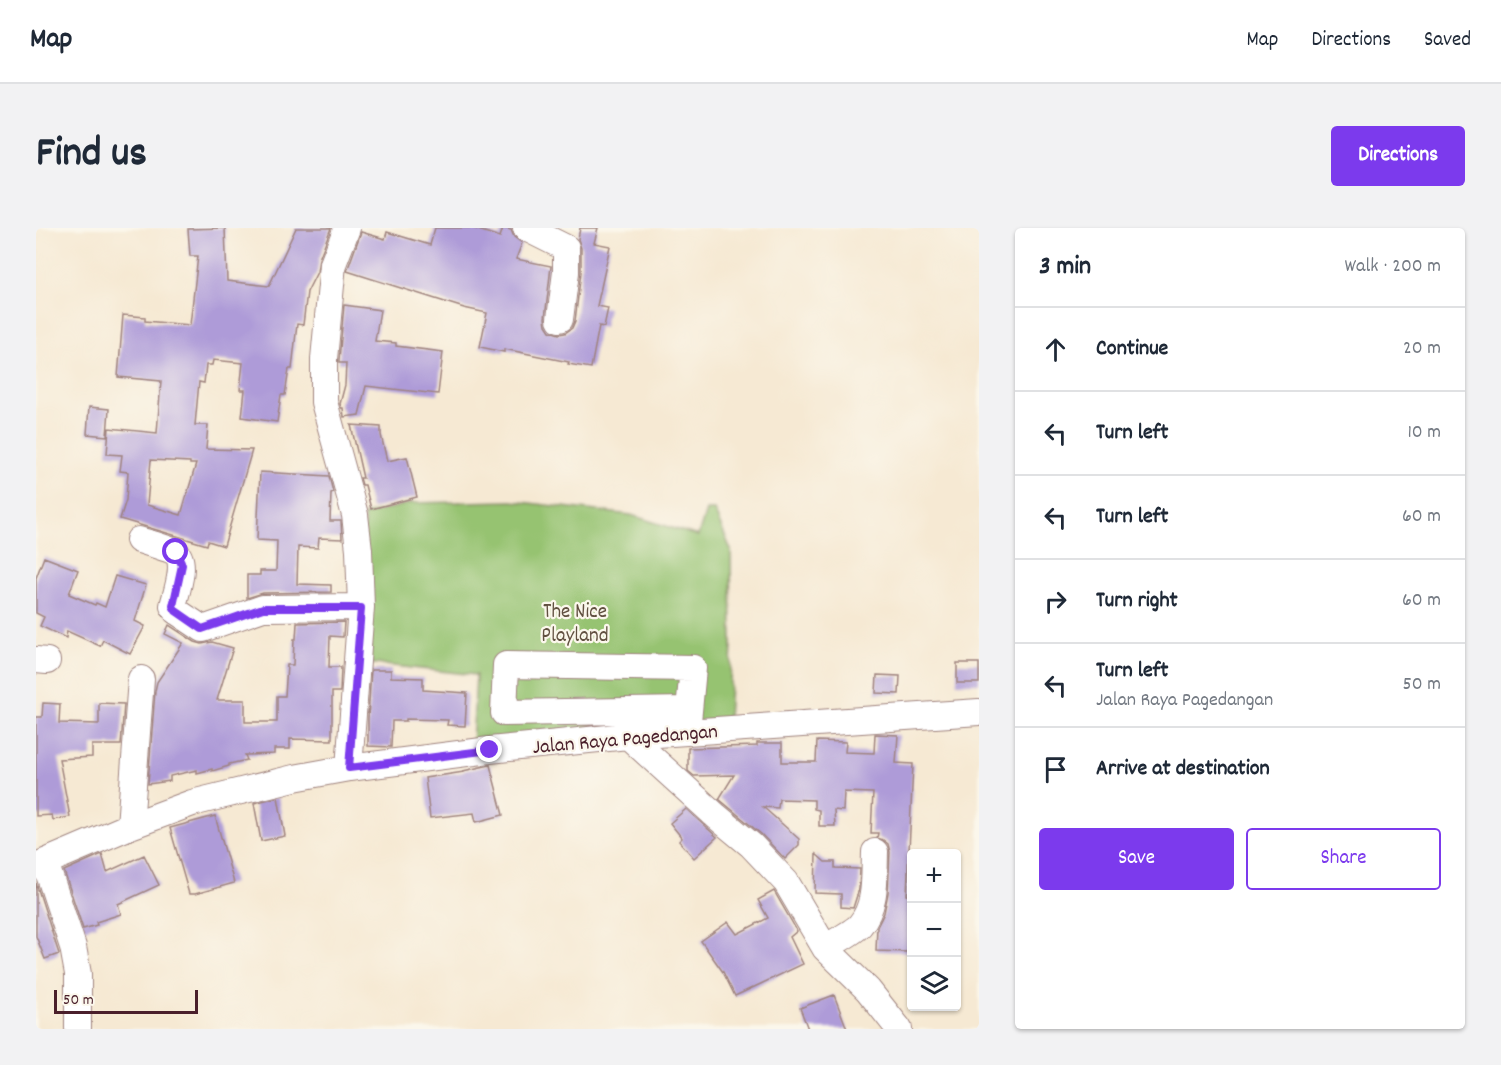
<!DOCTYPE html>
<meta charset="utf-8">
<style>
body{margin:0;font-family:Dekko,sans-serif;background:#f2f2f3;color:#1f2937}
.controls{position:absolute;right:18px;bottom:18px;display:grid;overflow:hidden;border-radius:6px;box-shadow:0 2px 4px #0004}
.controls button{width:54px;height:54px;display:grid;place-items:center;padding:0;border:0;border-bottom:2px solid #e0e1e3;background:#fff;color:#1f2937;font:30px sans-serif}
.scale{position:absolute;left:18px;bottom:15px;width:144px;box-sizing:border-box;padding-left:6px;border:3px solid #4a1f2b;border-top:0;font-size:16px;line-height:21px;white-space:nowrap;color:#4a1f2b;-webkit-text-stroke:4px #fbf7ec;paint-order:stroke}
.stop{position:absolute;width:18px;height:18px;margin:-14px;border:4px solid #7c3aed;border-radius:50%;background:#fff}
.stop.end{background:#7c3aed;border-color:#fff;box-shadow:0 2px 6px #0008}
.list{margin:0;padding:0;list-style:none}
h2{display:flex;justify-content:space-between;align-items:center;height:78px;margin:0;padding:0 24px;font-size:26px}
h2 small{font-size:20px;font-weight:400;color:#747a83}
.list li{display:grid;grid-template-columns:39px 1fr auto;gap:18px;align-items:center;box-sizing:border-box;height:84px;padding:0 24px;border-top:2px solid #e0e1e3}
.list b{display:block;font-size:22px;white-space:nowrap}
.list p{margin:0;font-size:20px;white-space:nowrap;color:#747a83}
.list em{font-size:20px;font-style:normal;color:#747a83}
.actions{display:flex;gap:12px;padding:18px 24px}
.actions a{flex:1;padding:14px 0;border:2px solid #7c3aed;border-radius:6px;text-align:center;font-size:21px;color:#7c3aed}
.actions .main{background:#7c3aed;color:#fff}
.icon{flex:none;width:33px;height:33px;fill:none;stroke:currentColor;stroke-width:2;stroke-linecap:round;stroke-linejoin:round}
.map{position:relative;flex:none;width:943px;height:801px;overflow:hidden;border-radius:6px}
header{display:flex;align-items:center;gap:36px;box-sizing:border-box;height:84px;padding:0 30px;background:#fff;border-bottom:2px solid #e0e1e3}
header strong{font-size:28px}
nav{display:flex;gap:33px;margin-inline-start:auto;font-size:21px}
.intro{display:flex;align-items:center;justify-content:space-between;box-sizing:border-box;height:144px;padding:0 36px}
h1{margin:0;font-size:42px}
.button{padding:15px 27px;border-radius:6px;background:#7c3aed;color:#fff;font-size:21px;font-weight:700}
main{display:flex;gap:36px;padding:0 36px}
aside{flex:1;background:#fff;border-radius:6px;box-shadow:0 2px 4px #0004}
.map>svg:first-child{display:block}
.green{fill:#96c371;stroke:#70714e;stroke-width:1.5}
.building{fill:#ae9bd8;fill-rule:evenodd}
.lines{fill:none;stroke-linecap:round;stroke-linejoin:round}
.minor-casing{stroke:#a0847f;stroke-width:28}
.minor{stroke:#fff;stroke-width:26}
.route{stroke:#7c3aed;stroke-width:8}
.labels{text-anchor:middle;stroke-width:4.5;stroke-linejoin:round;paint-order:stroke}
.park-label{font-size:21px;fill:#615040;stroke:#fbf7ec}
.street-label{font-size:21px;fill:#4a1f2b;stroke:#fbf7ec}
</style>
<header>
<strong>Map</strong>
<nav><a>Map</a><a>Directions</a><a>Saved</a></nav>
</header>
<div class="intro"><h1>Find us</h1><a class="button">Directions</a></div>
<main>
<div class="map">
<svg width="943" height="801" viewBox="0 0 943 801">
<rect width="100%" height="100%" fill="#fbf7ec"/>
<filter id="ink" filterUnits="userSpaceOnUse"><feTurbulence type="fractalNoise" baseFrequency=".0167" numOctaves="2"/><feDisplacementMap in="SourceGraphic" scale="12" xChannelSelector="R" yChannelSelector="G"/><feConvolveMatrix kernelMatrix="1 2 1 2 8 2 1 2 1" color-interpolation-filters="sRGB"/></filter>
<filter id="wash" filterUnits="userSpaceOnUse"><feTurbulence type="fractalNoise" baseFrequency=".008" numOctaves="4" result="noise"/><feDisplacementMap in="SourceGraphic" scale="24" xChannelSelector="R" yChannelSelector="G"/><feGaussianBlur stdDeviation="1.35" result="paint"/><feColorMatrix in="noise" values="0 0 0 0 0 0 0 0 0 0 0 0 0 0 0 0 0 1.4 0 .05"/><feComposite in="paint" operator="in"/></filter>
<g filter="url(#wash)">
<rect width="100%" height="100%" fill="#f6e9d3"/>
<!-- green -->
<path class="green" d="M476 273 595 287 662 308 670 282H678L695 322 696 417 692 492 436 518 440 447 330 435 328 287 375 275Z"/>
<g id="blocks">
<!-- building -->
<path class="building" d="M189 0 191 53 233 58 260 0H295L283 31 281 44 271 64 267 97 261 96 256 141H253L249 167H245L241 194 206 189 209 162H204L207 135 177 132 176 137H170L168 155 163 154 159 197H172L170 221 216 222 188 318 172 313 171 317 84 291 90 272 92 244 84 243 86 227 71 226 73 200 121 205 125 153 82 149 87 87 109 89V93L154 97 162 28H154L152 1ZM115 232 154 234V236H160L145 287 111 277Z
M399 0H436L464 9 467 0 475 2 478 9 486 15 480 31 515 38 509 90 510 97 514 103 523 106 529 105 536 100 539 93 545 44V20L542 11 544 0H562L558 15 574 18 561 78 572 80 568 99 563 98 555 140 532 136 533 134 468 121V124L444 119 451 85 428 80 311 43 325 4 349 11 351 4 394 17Z
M308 77 344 82 339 113 360 115V118L407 124 402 166 330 158 323 187 308 189 307 180H305L304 176 309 157 310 135H303V132Z
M53 179 73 181 71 208 51 206Z
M315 197 345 199V207L351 233 371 229 381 269 335 281 329 257H326L324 250H327Z
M224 244 293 248 297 264 295 265 294 293H305L306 311 283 310 282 320 262 319 261 356 295 357V364L227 365 211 370V347H224V343H240L241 313 221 312Z
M8 329 42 342 33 366 59 377 60 375 69 379 79 348 110 357 99 393 109 398 94 426 67 412 64 418 31 403 30 410 4 398 8 389 0 385V350Z
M308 394 307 409 294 408 293 439H305L304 464H296V512L254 511V521H238V526L209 527 211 532 193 536V538L176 543V541L161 545V542L134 548V553L112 556 119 463 121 454 147 415 129 406 133 397 159 414 166 416 176 414 197 420 181 472H209V494H241V468H249L251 437H257L258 411H260L261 395Z
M921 435H943V455H921Z
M335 442H355V449L387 450V462L431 465 429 498 411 497 412 492 370 491V493H356L355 519 332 518V491Z
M841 447 864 448 863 466 840 465Z
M7 475 24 476 23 495 63 496V475L88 476 85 517H56V529L23 531 34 589 17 592 16 587 0 588V489H6Z
M839 506 862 507 860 535 877 536 871 667 876 668V696H873L872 724 840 723 841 699 848 685 852 665 854 624 852 616 847 612 841 610 842 605H835L837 565 808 564 807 583 798 582 799 598H783V582L778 581V572L743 571 742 580 727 579 763 611V617L749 631 725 606 683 571 698 547 658 548 652 543V520L721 518V515H746V534H780L781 513 810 514 809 524 838 525Z
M454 537 467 587 440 594 438 585 394 590 389 550 428 544 427 543Z
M242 569 249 608 225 613 218 575Z
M650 581 681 609 658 630 643 613 646 610 634 595Z
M179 588 198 655 159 666H153L134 600Z
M66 626 71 644 108 627 123 657 82 676 85 686 60 694 61 697 47 701 28 643Z
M780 626 789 634H799V640L824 641 823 661 817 680 805 679V666L779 665Z
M0 655 23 726 9 731 0 708Z
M738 663 761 703 754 709 767 736 699 768 687 744 665 713 692 694 701 706 732 690 722 672Z
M798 767 811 801H772L764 780Z"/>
</g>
</g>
<g filter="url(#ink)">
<use href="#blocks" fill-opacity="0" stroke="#a0847f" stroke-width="1.5"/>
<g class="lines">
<defs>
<path id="minor" d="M311 0 297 36 288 131V174L319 287 323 322 325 379 313 540
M490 0 530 20V44L524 91
M103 312C112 315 132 320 139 324 152 333 140 365 137 378L140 383 167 401 227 380 325 379
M0 432 11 433
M651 504 657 440 470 437 468 485 653 482
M592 508 680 588 715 617 750 654 789 720 832 762 863 801
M94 598 105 451
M9 634 37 719 42 746V801
M0 638 94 598 156 575 258 550 313 540 454 522 592 508 943 484
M789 720C798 714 818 704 824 697 841 677 838 649 839 624"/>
</defs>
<!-- minor casing -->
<use href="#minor" class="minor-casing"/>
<!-- minor -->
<use href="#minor" class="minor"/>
</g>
</g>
<g class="lines" filter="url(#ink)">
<!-- route -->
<path class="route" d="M140 324 146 337 137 378 140 383 166 401 227 380H325L313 540 454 522"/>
</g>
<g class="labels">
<!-- park labels -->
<g class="park-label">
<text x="539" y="389">The Nice<tspan x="539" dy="24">Playland</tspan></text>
</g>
<!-- street labels -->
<g class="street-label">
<text transform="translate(589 510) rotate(-5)" y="7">Jalan Raya Pagedangan</text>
</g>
</g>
</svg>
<div class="controls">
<button>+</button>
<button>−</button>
<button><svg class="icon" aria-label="layers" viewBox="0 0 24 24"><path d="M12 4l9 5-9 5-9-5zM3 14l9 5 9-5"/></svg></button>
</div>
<div class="scale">50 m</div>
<div class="stop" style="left:140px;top:324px"></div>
<div class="stop end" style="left:454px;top:522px"></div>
</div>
<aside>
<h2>3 min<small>Walk · 200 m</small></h2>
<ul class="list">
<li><svg class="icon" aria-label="ahead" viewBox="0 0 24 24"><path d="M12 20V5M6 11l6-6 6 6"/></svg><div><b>Continue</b></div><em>20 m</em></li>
<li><svg class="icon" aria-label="left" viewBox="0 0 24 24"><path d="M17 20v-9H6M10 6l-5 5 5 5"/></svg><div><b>Turn left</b></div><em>10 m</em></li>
<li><svg class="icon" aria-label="left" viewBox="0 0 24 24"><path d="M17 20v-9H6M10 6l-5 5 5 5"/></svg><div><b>Turn left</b></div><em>60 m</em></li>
<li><svg class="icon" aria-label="right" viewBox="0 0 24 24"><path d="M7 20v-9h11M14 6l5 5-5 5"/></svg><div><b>Turn right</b></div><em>60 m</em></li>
<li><svg class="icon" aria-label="left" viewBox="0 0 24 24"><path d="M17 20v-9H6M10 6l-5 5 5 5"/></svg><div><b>Turn left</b><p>Jalan Raya Pagedangan</p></div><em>50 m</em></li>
<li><svg class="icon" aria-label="arrive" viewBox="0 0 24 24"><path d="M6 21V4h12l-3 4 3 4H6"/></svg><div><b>Arrive at destination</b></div></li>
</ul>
<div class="actions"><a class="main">Save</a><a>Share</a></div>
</aside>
</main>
